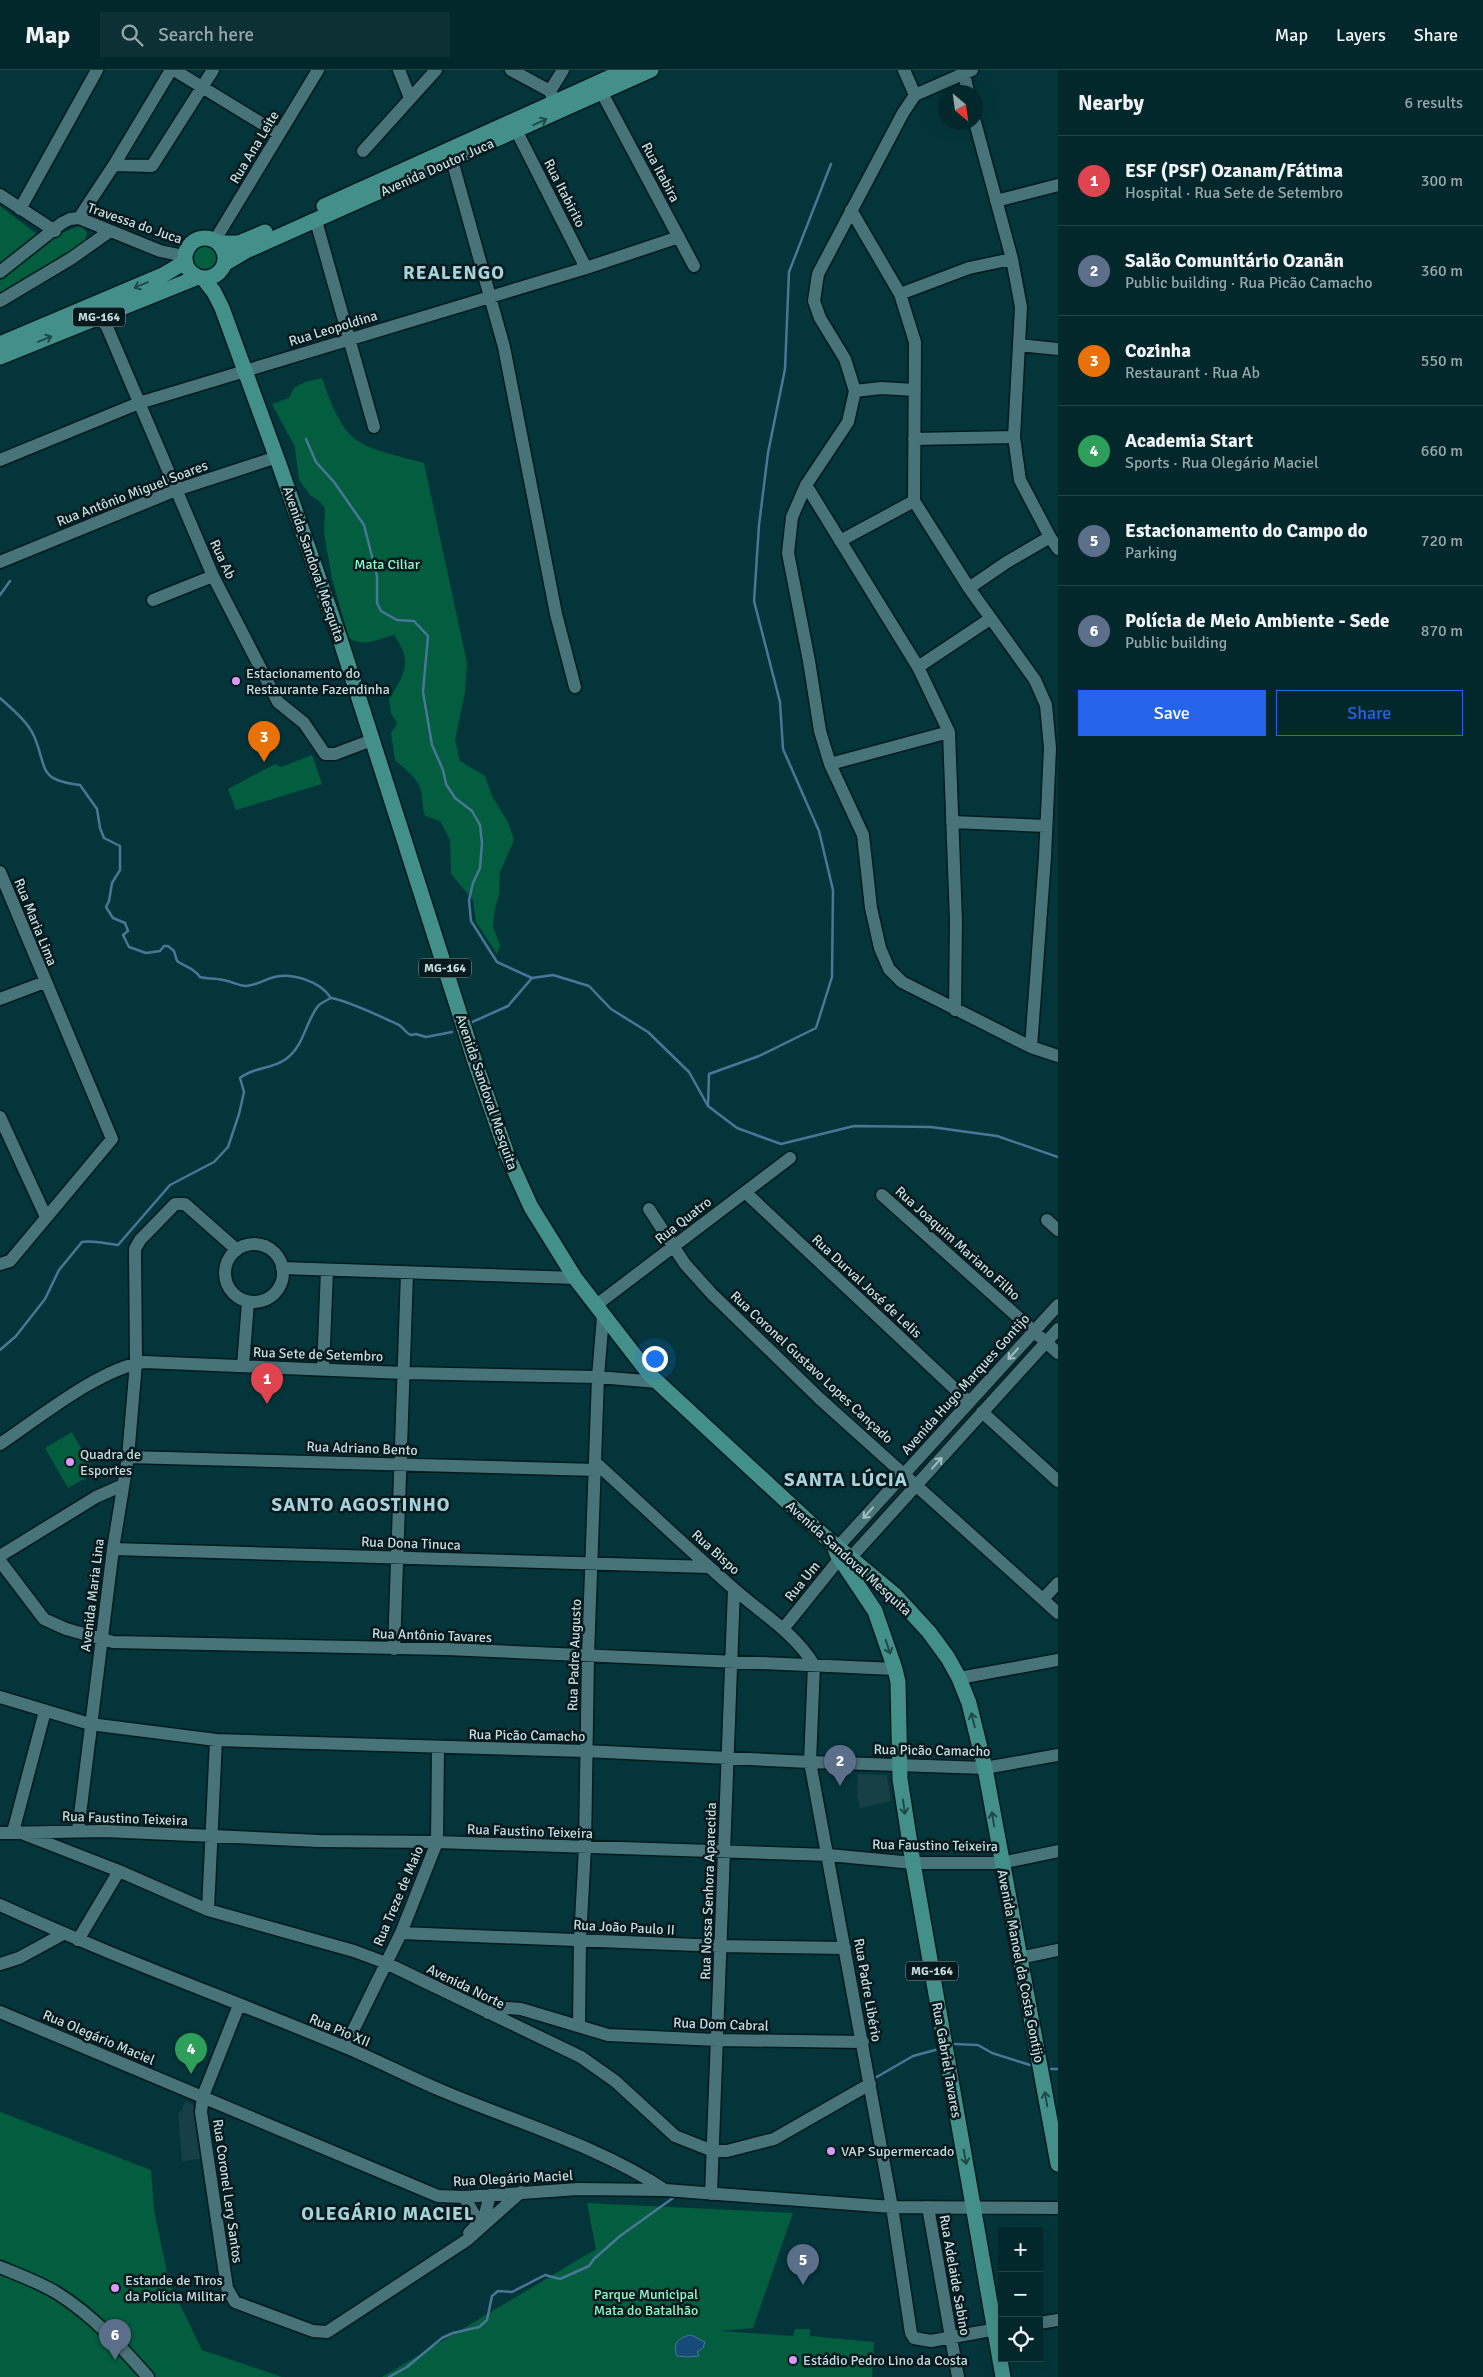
<!DOCTYPE html>
<meta charset="utf-8">
<style>
body{margin:0;font-family:Signika,sans-serif;background:#0d3034;color:#f1f3f6}
.controls{position:absolute;right:15px;bottom:15px;display:grid;overflow:hidden;border-radius:0px;box-shadow:0 5px 20px #0002}
.controls button{width:45px;height:45px;display:grid;place-items:center;padding:0;border:0;border-bottom:1px solid #244448;background:#03282c;color:#f1f3f6;font:25px sans-serif}
.compass{position:absolute;left:938px;top:15px;width:45px;height:45px;border-radius:50%;background:#03282c;box-shadow:0 5px 20px #0002;rotate:151deg}
.you{position:absolute;left:654px;top:1288px;width:18px;height:18px;margin:-12px;border:4px solid #fff;border-radius:50%;background:#1a73e8;box-shadow:0 0 0 8px #1a73e833}
.badge{display:grid;place-items:center;width:32px;height:32px;border-radius:50%;background:#2563eb;color:#fff;font-size:16px;font-weight:700}
.pin{position:absolute;translate:-50% -41px;filter:drop-shadow(0 1px 2px #0008)}
.pin::after{content:'';position:absolute;top:26px;width:18px;height:15px;background:inherit;clip-path:polygon(0 0,100% 0,50% 100%)}
.list{margin:0;padding:0;list-style:none}
h2{display:flex;justify-content:space-between;align-items:center;height:65px;margin:0;padding:0 20px;font-size:21px}
h2 small{font-size:16px;font-weight:400;color:#97a6a9}
.list li{display:grid;grid-template-columns:32px 1fr auto;gap:15px;align-items:center;box-sizing:border-box;height:90px;padding:0 20px;border-top:1px solid #244448}
.list b{display:block;font-size:19px;white-space:nowrap}
.list p{margin:0;font-size:16px;white-space:nowrap;color:#97a6a9}
.list em{font-size:16px;font-style:normal;color:#97a6a9}
.actions{display:flex;gap:10px;padding:15px 20px}
.actions a{flex:1;padding:11px 0;border:1px solid #2563eb;border-radius:0px;text-align:center;font-size:18px;color:#2563eb}
.actions .main{background:#2563eb;color:#fff}
.icon{flex:none;width:28px;height:28px;fill:none;stroke:currentColor;stroke-width:2;stroke-linecap:round;stroke-linejoin:round}
.map{position:relative;flex:none;width:1058px;height:2307px;overflow:hidden}
header{display:flex;align-items:center;gap:30px;box-sizing:border-box;height:70px;padding:0 25px;background:#03282c;border-bottom:1px solid #244448}
header strong{font-size:24px}
nav{display:flex;gap:28px;margin-inline-start:auto;font-size:18px}
.search{width:350px;height:45px;background:#0d3034;display:flex;align-items:center;gap:12px;box-sizing:border-box;padding:0 18px;border-radius:0px;color:#97a6a9;font-size:19px}
main{display:flex}
aside{flex:1;background:#03282c}
.map>svg:first-child{display:block}
.built{fill:#164045}
.green{fill:#035d3f}
.water{fill:#164a79;stroke:#4a7698}
.lines{fill:none;stroke-linecap:round;stroke-linejoin:round}
.stream{stroke:#4a7698;stroke-width:2.5}
.minor-casing{stroke:#001b1f;stroke-width:15}
.major-casing{stroke:#001b1f;stroke-width:18}
.minor{stroke:#487479;stroke-width:12}
.major{stroke:#43908a;stroke-width:15}
.oneway{stroke:#1f4948}
.oneway2{stroke:#a0bdc0}
.poi-dot{fill:#db99f5;stroke:#07191c;stroke-width:2}
.labels{text-anchor:middle;stroke-width:5;stroke-linejoin:round;paint-order:stroke}
.shield{fill:#07191c;stroke:#8ca2a4;stroke-width:1}
.shield-label{font-size:12px;font-weight:bold;fill:#c5dcdf}
.street-label{font-size:14px;fill:#c5dcdf;stroke:#07191c}
.park-label{font-size:14px;fill:#8dfbc8;stroke:#07191c}
.poi-label{font-size:14px;fill:#c5dcdf;stroke:#07191c;text-anchor:start}
.district-label{font-size:19px;font-weight:bold;letter-spacing:1px;fill:#a5d3d9;stroke:#07191c}
</style>
<header>
<strong>Map</strong>
<div class="search"><svg class="icon" aria-label="search" viewBox="0 0 24 24"><circle cx="10" cy="10" r="6"/><path d="M15 15l6 6"/></svg>Search here</div>
<nav><a>Map</a><a>Layers</a><a>Share</a></nav>
</header>
<main>
<div class="map">
<svg width="1058" height="2307" viewBox="0 0 1058 2307">
<rect width="100%" height="100%" fill="#04353a"/>
<!-- built -->
<path class="built" d="M858 1704 887 1705 891 1731 860 1738 857 1727Z
M185 2031 193 2035 200 2089 182 2091 178 2043 182 2041Z"/>
<!-- green -->
<path class="green" d="M0 136 38 165 0 194Z
M82 156 87 163 85 172 0 223V209C20 194 60 158 82 156Z
M190 188a15 15 0 1 1 30 0a15 15 0 1 1-30 0Z
M322 308C329 328 338 355 355 369 368 380 406 388 424 393L467 593 465 622 455 670 460 691 485 706 492 726 508 752 514 770 500 802 499 824 495 839 493 856 500 876 497 884 476 852 473 830 451 804 450 770 440 751 425 746C422 737 423 730 421 721 419 709 404 698 395 690L391 663 397 653 391 643 389 629C405 604 413 591 394 565 379 569 363 578 349 568L332 509 324 463 325 438 320 432 310 425 299 410 295 377 272 334 289 328 294 318 305 312Z
M312 685 322 714 236 740 228 719 275 694 281 697Z
M72 1362 95 1403 68 1418 45 1378Z
M0 2042 151 2100 154 2140 169 2212 202 2280 282 2307H0Z
M587 2133 793 2143 753 2258 720 2261 793 2266 795 2259H810V2266L874 2272 872 2307H382L596 2179Z"/>
<!-- water -->
<path class="water" d="M691 2265 705 2272 703 2278 697 2282 699 2286 688 2287 677 2286C672 2273 679 2267 691 2265Z"/>
<g class="lines">
<!-- stream -->
<path class="stream" d="M306 369 316 392 334 412 364 455 377 506V533L381 541 397 550 414 551 428 566 423 622 432 675 443 700 446 714 455 728 472 741 480 755 482 773 480 798 473 813 469 830 471 851 497 892 532 908
M0 525 10 511
M0 628C12 639 27 651 34 666 48 699 37 710 80 715L97 739 100 758 104 768 120 776V800L112 813 109 831 106 837 113 848 125 853 128 861 123 865 129 877 146 883 160 881 164 876H168L174 881 177 891C185 897 194 898 200 907 207 909 215 908 223 910 231 911 238 916 246 916 256 915 262 911 271 908 291 901 321 912 331 928
M331 928C349 931 379 946 397 954 403 956 405 963 411 965L416 964 426 967 452 962
M470 953 508 936 532 908 553 905 589 916 611 939 648 962 689 1002 708 1036 737 1058 781 1074 854 1056 931 1057 997 1066 1058 1087
M708 1036 709 1004 759 986 816 958 832 907 833 820 819 761 783 679 780 632 754 531 759 455 768 383 785 299 789 202 831 94
M0 1280 16 1266 45 1229 59 1200 82 1172C94 1170 106 1174 118 1175L170 1115 214 1092 228 1077 239 1044 244 1022 240 1008C255 996 271 1000 286 989 304 976 305 953 318 936 321 933 327 930 331 928
M954 1974 978 1975 992 1983 1030 1995
M1051 1999H1058
M875 2008 913 1986 939 1979
M389 2307 407 2297 442 2268 453 2263 479 2257 487 2250 492 2226 498 2221 512 2222 545 2205 560 2209 589 2196 594 2189 620 2166 673 2128"/>
<defs>
<path id="minor" d="M174 0 279 64
M399 0 410 28
M511 0 550 21 558 41
M904 0 915 25
M972 0 915 25 903 43 818 204 814 231 820 248 845 289 855 321 848 352 806 415 792 447 788 483 809 591 820 661 830 694 863 765 871 838 880 878 889 899 902 912 1031 977 1058 986
M964 3 968 22
M550 21 563 0
M602 23 694 196
M975 52 1012 189 1021 237 1014 367 1020 410 1050 467 1058 479
M517 62 586 198
M363 81 436 0
M452 90 504 277 556 544 575 617
M114 95 171 0
M0 125 55 161
M996 131 1058 115
M20 139 97 0
M851 140 900 224 915 272 914 431 969 518 1035 610 1046 635 1050 678 1045 787 1031 977
M79 148 114 95 152 96 213 0
M316 151 374 357
M215 170 318 0
M0 202 62 153 70 149 79 148 160 181 184 186
M900 224 969 198 1012 189
M0 231 72 188 110 161
M99 246 107 257 213 506 278 632 304 653 325 684H335L372 670
M1019 275 1058 279
M855 321 881 318 915 320
M914 369 1014 367
M0 390 139 333 586 198 679 167
M806 415 918 597 949 662 956 851 955 940
M840 471 914 431
M0 492 176 420 277 387
M969 518 1007 492 1050 467
M153 530 213 506
M918 597 990 549
M830 694 949 662
M952 752 1046 756
M0 802 112 1069 10 1191 0 1194
M0 929 45 912
M0 1047 46 1147
M745 1122 969 1332
M882 1125 1058 1283
M649 1139 685 1194 712 1224 820 1329 1058 1543
M1047 1150 1058 1160
M225 1203a29 29 0 1 1 58 0a29 29 0 1 1-58 0Z
M282 1198 575 1208
M595 1236 790 1088
M243 1296 248 1232
M323 1299 327 1200
M982 1342 1058 1411
M0 1374C39 1348 99 1299 144 1292L404 1303 598 1307 657 1312
M128 1387 596 1400
M596 1393C642 1435 687 1478 734 1519 761 1543 795 1563 814 1595L810 1692 892 2137 911 2263 914 2268 931 2271 1002 2258
M113 1479 709 1497
M834 1481 1058 1235
M0 1486 96 1427 123 1415
M0 1491 44 1549 66 1559 113 1572 447 1579 895 1599
M845 1494 1058 1259
M1044 1528 1058 1513
M783 1559 845 1482
M394 1579 407 1203
M959 1608 1058 1590
M0 1627 90 1654 216 1670 585 1681 810 1692 985 1698 1058 1685
M78 1761 113 1479 128 1387 136 1293 135 1179 140 1170 175 1134H185L237 1180
M13 1762 45 1641
M0 1763 105 1761 319 1771 437 1772 829 1785 913 1793H1001L1058 1781
M24 1764 119 1801 208 1840 354 1881 386 1893 581 1987 615 2011 675 2066 713 2081H727L774 2069 870 2014
M0 1835C113 1887 230 1929 345 1977 379 1991 411 2008 445 2022 516 2052 601 2077 665 2120
M208 1840 216 1670
M401 1863 721 1876 845 1878
M78 1870 119 1801
M1019 1888 1058 1880
M0 1894 19 1888 63 1864
M239 1935 203 2026 201 2042 227 2218 235 2232 313 2261 327 2262 467 2170 521 2122
M0 1942 438 2126 464 2127 578 2119 665 2120 892 2137 1058 2138
M488 1943 507 1938 521 1939 608 1965 717 1970 863 1972
M579 1956 580 1869 585 1778 588 1586 598 1307 603 1246
M345 1977 401 1863 437 1772 438 1678
M711 2124 734 1519
M464 2127 477 2149 475 2157 469 2163
M928 2137 958 2307
M482 2156 490 2125
M0 2197C19 2205 39 2212 57 2223 92 2245 121 2276 148 2307
M1039 2253 1058 2250"/>
<path id="major" d="M324 136 626 0
M185 188a20 20 0 1 1 40 0a20 20 0 1 1-40 0Z
M219 173H239L265 162
M224 194 246 181 651 0
M203 208 214 222 222 238 279 394 341 572 475 992 507 1084 531 1137 575 1208 650 1305 823 1465 895 1525 929 1562 948 1588 959 1608 969 1633 985 1698 1058 2094
M0 274 163 205 185 192
M0 287 198 207
M837 1484 875 1541 895 1599 898 1612 900 1709 913 1793 1003 2307"/>
</defs>
<!-- minor casing -->
<use href="#minor" class="minor-casing"/>
<!-- major casing -->
<use href="#major" class="major-casing"/>
<!-- minor -->
<use href="#minor" class="minor"/>
<!-- major -->
<use href="#major" class="major"/>
</g>
<!-- one-way arrows -->
<defs><path id="oneway-shaft" d="M-6 0H5M1.5-3L5.5 0L1.5 3" fill="none" stroke-width="1.6" stroke-linecap="round" stroke-linejoin="round" transform="scale(1.25)"/></defs>
<g class="oneway">
<use href="#oneway-shaft" transform="translate(540 52) rotate(-24)"/>
<use href="#oneway-shaft" transform="translate(141 215) rotate(157)"/>
<use href="#oneway-shaft" transform="translate(45 269) rotate(-22)"/>
<use href="#oneway-shaft" transform="translate(888 1577) rotate(72)"/>
<use href="#oneway-shaft" transform="translate(973 1650) rotate(-104)"/>
<use href="#oneway-shaft" transform="translate(904 1737) rotate(82)"/>
<use href="#oneway-shaft" transform="translate(993 1749) rotate(-100)"/>
<use href="#oneway-shaft" transform="translate(1046 2029) rotate(-100)"/>
<use href="#oneway-shaft" transform="translate(965 2087) rotate(80)"/>
</g>
<g class="oneway2">
<use href="#oneway-shaft" transform="translate(1013 1284) rotate(132)"/>
<use href="#oneway-shaft" transform="translate(937 1393) rotate(-48)"/>
<use href="#oneway-shaft" transform="translate(868 1443) rotate(132)"/>
</g>
<!-- markers -->
<g class="poi-dot">
<circle cx="236" cy="611" r="5"/>
<circle cx="70" cy="1392" r="5"/>
<circle cx="831" cy="2081" r="5"/>
<circle cx="115" cy="2218" r="5"/>
<circle cx="793" cy="2290" r="5"/>
</g>
<g class="labels">
<!-- shield labels -->
<g class="shield">
<rect x="73" y="237.5" width="52" height="19" rx="4"/>
<rect x="419" y="888.5" width="52" height="19" rx="4"/>
<rect x="906" y="1891.5" width="52" height="19" rx="4"/>
</g>
<g class="shield-label">
<text x="99" y="251">MG-164</text>
<text x="445" y="902">MG-164</text>
<text x="932" y="1905">MG-164</text>
</g>
<!-- street labels -->
<g class="street-label">
<text transform="translate(254 77) rotate(-59)" y="5">Rua Ana Leite</text>
<text transform="translate(437 97) rotate(-24)" y="5">Avenida Doutor Juca</text>
<text transform="translate(661 102) rotate(62)" y="5">Rua Itabira</text>
<text transform="translate(565 123) rotate(63)" y="5">Rua Itabirito</text>
<text transform="translate(135 153) rotate(19)" y="5">Travessa do Juca</text>
<text transform="translate(333 258) rotate(-17)" y="5">Rua Leopoldina</text>
<text transform="translate(132 423) rotate(-21)" y="5">Rua Antônio Miguel Soares</text>
<text transform="translate(223 489) rotate(65)" y="5">Rua Ab</text>
<text transform="translate(314 494) rotate(71)" y="5">Avenida Sandoval Mesquita</text>
<text transform="translate(36 852) rotate(68)" y="5">Rua Maria Lima</text>
<text transform="translate(487 1022) rotate(71)" y="5">Avenida Sandoval Mesquita</text>
<text transform="translate(683 1150) rotate(-38)" y="5">Rua Quatro</text>
<text transform="translate(958 1173) rotate(42)" y="5">Rua Joaquim Mariano Filho</text>
<text transform="translate(867 1216) rotate(43)" y="5">Rua Durval José de Lelis</text>
<text transform="translate(318 1284) rotate(2)" y="5">Rua Sete de Setembro</text>
<text transform="translate(812 1297) rotate(43)" y="5">Rua Coronel Gustavo Lopes Cançado</text>
<text transform="translate(965 1314) rotate(-48)" y="5">Avenida Hugo Marques Gontijo</text>
<text transform="translate(362 1378) rotate(2)" y="5">Rua Adriano Bento</text>
<text transform="translate(411 1473) rotate(2)" y="5">Rua Dona Tinuca</text>
<text transform="translate(716 1482) rotate(42)" y="5">Rua Bispo</text>
<text transform="translate(849 1488) rotate(42)" y="5">Avenida Sandoval Mesquita</text>
<text transform="translate(802 1511) rotate(-51)" y="5">Rua Um</text>
<text transform="translate(92 1525) rotate(-83)" y="5">Avenida Maria Lina</text>
<text transform="translate(432 1565) rotate(2)" y="5">Rua Antônio Tavares</text>
<text transform="translate(574 1585) rotate(-88)" y="5">Rua Padre Augusto</text>
<text transform="translate(527 1665) rotate(1)" y="5">Rua Picão Camacho</text>
<text transform="translate(932 1680) rotate(1)" y="5">Rua Picão Camacho</text>
<text transform="translate(125 1748) rotate(2)" y="5">Rua Faustino Teixeira</text>
<text transform="translate(530 1761) rotate(2)" y="5">Rua Faustino Teixeira</text>
<text transform="translate(935 1775) rotate(1)" y="5">Rua Faustino Teixeira</text>
<text transform="translate(708 1821) rotate(-88)" y="5">Rua Nossa Senhora Aparecida</text>
<text transform="translate(398 1826) rotate(-67)" y="5">Rua Treze de Maio</text>
<text transform="translate(624 1857) rotate(3)" y="5">Rua João Paulo II</text>
<text transform="translate(1021 1896) rotate(79)" y="5">Avenida Manoel da Costa Gontijo</text>
<text transform="translate(466 1916) rotate(26)" y="5">Avenida Norte</text>
<text transform="translate(868 1920) rotate(80)" y="5">Rua Padre Libério</text>
<text transform="translate(721 1954) rotate(2)" y="5">Rua Dom Cabral</text>
<text transform="translate(340 1960) rotate(23)" y="5">Rua Pio XII</text>
<text transform="translate(99 1967) rotate(23)" y="5">Rua Olegário Maciel</text>
<text transform="translate(947 1990) rotate(80)" y="5">Rua Gabriel Tavares</text>
<text transform="translate(513 2108) rotate(-3)" y="5">Rua Olegário Maciel</text>
<text transform="translate(228 2121) rotate(82)" y="5">Rua Coronel Lery Santos</text>
<text transform="translate(955 2205) rotate(80)" y="5">Rua Adelaide Sabino</text>
</g>
<!-- park labels -->
<g class="park-label">
<text x="387" y="499">Mata Ciliar</text>
<text x="646" y="2229">Parque Municipal<tspan x="646" dy="16">Mata do Batalhão</tspan></text>
</g>
<!-- poi labels -->
<g class="poi-label">
<text x="246" y="608">Estacionamento do<tspan x="246" dy="16">Restaurante Fazendinha</tspan></text>
<text x="80" y="1389">Quadra de<tspan x="80" dy="16">Esportes</tspan></text>
<text x="841" y="2086">VAP Supermercado</text>
<text x="125" y="2215">Estande de Tiros<tspan x="125" dy="16">da Polícia Militar</tspan></text>
<text x="803" y="2295">Estádio Pedro Lino da Costa</text>
</g>
<!-- district labels -->
<g class="district-label">
<text x="454" y="209">REALENGO</text>
<text x="846" y="1416">SANTA LÚCIA</text>
<text x="361" y="1441">SANTO AGOSTINHO</text>
<text x="388" y="2150">OLEGÁRIO MACIEL</text>
</g>
</g>
</svg>
<div class="controls">
<button>+</button>
<button>−</button>
<button><svg class="icon" aria-label="locate" viewBox="0 0 24 24"><circle cx="12" cy="12" r="6"/><path d="M12 2v4M12 18v4M2 12h4M18 12h4"/></svg></button>
</div>
<svg class="compass" viewBox="-18 -18 36 36"><path d="M0-13l5 13h-10z" fill="#e53935"/><path d="M0 13l5-13h-10z" fill="#97a6a9"/></svg>
<div class="you"></div>
<div class="pin badge" style="left:267px;top:1334px;background:#e0444e">1</div>
<div class="pin badge" style="left:840px;top:1716px;background:#5c6f8a">2</div>
<div class="pin badge" style="left:264px;top:692px;background:#e8710a">3</div>
<div class="pin badge" style="left:191px;top:2004px;background:#2e9e5b">4</div>
<div class="pin badge" style="left:803px;top:2215px;background:#5c6f8a">5</div>
<div class="pin badge" style="left:115px;top:2290px;background:#5c6f8a">6</div>
</div>
<aside>
<h2>Nearby<small>6 results</small></h2>
<ul class="list">
<li><span class="badge" style="background:#e0444e">1</span><div><b>ESF (PSF) Ozanam/Fátima</b><p>Hospital · Rua Sete de Setembro</p></div><em>300 m</em></li>
<li><span class="badge" style="background:#5c6f8a">2</span><div><b>Salão Comunitário Ozanãn</b><p>Public building · Rua Picão Camacho</p></div><em>360 m</em></li>
<li><span class="badge" style="background:#e8710a">3</span><div><b>Cozinha</b><p>Restaurant · Rua Ab</p></div><em>550 m</em></li>
<li><span class="badge" style="background:#2e9e5b">4</span><div><b>Academia Start</b><p>Sports · Rua Olegário Maciel</p></div><em>660 m</em></li>
<li><span class="badge" style="background:#5c6f8a">5</span><div><b>Estacionamento do Campo do</b><p>Parking</p></div><em>720 m</em></li>
<li><span class="badge" style="background:#5c6f8a">6</span><div><b>Polícia de Meio Ambiente - Sede</b><p>Public building</p></div><em>870 m</em></li>
</ul>
<div class="actions"><a class="main">Save</a><a>Share</a></div>
</aside>
</main>
